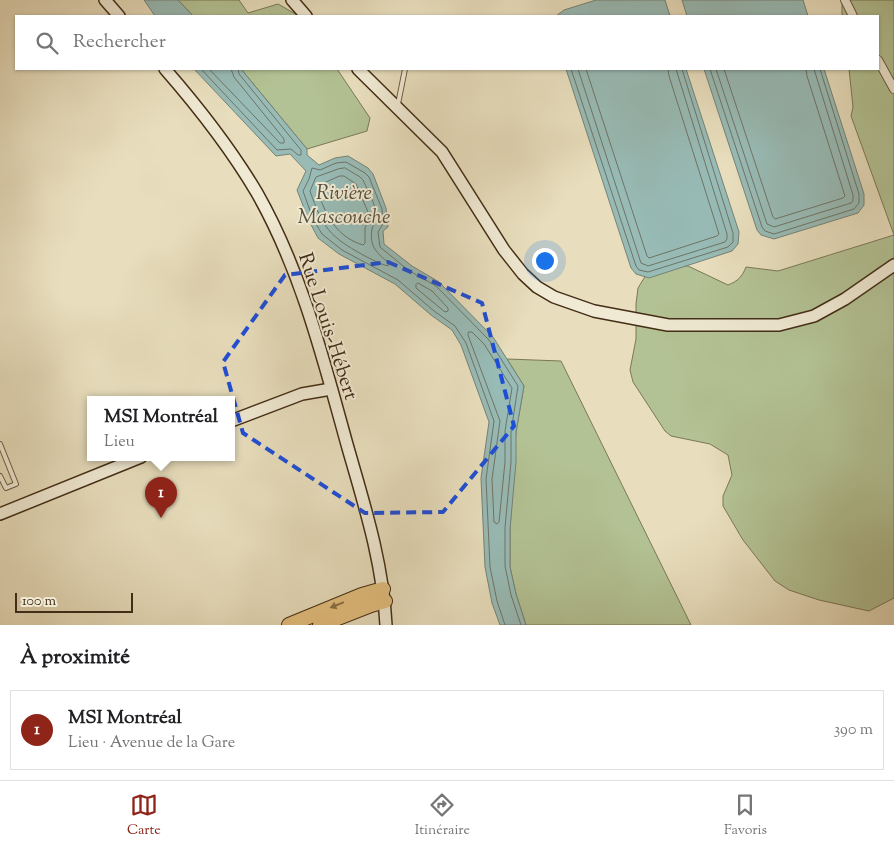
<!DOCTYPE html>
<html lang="fr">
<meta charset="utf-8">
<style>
body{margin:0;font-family:"Sorts Mill Goudy",serif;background:#f6f6f6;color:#202124}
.scale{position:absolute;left:15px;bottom:12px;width:118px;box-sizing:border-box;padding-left:5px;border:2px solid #432d16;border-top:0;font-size:14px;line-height:18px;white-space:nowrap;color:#432d16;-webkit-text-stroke:4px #f0ead4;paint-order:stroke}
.you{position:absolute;left:544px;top:260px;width:18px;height:18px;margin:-12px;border:4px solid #fff;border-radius:50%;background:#1a73e8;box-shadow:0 0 0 8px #1a73e833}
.badge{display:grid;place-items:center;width:32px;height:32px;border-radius:50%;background:#8f2418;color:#fff;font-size:16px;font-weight:700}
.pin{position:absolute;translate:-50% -41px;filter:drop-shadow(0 1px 2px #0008)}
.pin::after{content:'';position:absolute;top:26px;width:18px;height:15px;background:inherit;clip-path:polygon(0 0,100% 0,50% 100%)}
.popup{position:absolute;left:87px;top:396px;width:148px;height:65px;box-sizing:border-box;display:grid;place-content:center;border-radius:0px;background:#fff;filter:drop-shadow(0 1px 4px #0005);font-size:16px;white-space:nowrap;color:#757577}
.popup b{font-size:19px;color:#202124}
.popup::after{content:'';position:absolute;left:50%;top:100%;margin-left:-10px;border:10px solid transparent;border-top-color:#fff}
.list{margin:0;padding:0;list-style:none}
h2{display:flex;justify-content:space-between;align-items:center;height:65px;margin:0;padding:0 20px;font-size:21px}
h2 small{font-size:16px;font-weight:400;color:#757577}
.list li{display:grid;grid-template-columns:32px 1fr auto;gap:15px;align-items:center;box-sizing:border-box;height:80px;margin:0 10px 10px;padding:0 10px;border:1px solid #e0e0e0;border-radius:0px}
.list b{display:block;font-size:19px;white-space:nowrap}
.list p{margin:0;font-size:16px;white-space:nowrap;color:#757577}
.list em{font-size:16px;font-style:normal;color:#757577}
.icon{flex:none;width:28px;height:28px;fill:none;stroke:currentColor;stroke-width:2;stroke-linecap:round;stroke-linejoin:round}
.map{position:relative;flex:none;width:894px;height:625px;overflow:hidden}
.search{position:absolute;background:#fff;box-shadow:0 1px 4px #0004;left:15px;right:15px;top:15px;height:55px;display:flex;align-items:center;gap:12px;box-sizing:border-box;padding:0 18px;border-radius:0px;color:#757577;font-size:19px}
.sheet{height:155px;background:#fff}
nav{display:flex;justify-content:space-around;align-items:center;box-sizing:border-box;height:70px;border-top:1px solid #e0e0e0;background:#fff;font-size:14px;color:#757577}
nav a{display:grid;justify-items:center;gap:2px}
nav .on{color:#8f2418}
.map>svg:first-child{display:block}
.green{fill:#b3c294;stroke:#7b7855}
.water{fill:#98bbb6;stroke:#768276}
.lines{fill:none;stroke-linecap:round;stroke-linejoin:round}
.shore{stroke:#6e7466;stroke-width:1}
.lane-casing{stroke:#6c5940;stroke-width:6}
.street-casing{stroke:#6c5940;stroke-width:10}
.secondary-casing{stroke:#432d16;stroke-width:14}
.highway-casing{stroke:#432d16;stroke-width:16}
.lane{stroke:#f0ead4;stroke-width:4}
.street{stroke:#f0ead4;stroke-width:8}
.secondary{stroke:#f0ead4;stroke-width:11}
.highway{stroke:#e4bf7e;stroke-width:14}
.oneway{fill:#8b6f45}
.marked{fill:none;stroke:#1d4ed8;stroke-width:4;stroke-dasharray:10 6;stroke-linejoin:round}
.labels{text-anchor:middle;stroke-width:4;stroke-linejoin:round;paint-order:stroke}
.street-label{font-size:20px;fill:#432d16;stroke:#f0ead4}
.water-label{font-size:21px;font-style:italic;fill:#58503e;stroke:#f0ead4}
</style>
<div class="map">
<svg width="894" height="625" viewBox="0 0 894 625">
<rect width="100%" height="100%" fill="#e8debd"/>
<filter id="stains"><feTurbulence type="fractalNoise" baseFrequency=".004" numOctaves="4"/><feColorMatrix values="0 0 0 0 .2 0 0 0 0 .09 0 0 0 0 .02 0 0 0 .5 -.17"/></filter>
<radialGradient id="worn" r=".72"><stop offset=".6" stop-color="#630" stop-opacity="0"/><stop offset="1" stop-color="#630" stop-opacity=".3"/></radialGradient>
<!-- green -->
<path class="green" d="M178 0H239L248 13 278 4 299 16H193Z
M842 0H894V598L869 611 819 600 789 590 775 581 743 540 723 506V496L732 475 728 455 710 444 671 436 665 431 633 382 630 370 636 339V304L638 288 649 270 658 265 688 266 728 285C738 281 742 277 746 267L778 271 894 235 851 116 853 107 849 69H878V16H842Z
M241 69H337L370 118 367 131 307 149Z
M507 359 561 361 691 625H526L516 594 510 567V529L516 432 524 386Z"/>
<!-- water -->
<path class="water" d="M144 0H178L193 16H155Z
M596 0H665L670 16H556L564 10Z
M682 0H803L808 16H687Z
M194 69H241L307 149V155L319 165 335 158 348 156 368 168 373 174 386 208 388 227 383 231 384 244 412 266 439 282 493 337 524 386 516 432V462L510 529V567L516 594 526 625H500L492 603 485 567 481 478 489 422 461 345 452 330 431 315 395 284 339 254 318 238 309 221 297 190 306 171 290 154 276 156Z
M566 69H686L739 232 738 244 732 251 649 278 636 274 631 268Z
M704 69H824L864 194V205L858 213 774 239 761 235 757 230Z"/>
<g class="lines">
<!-- shore -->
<path class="shore" d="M201 69 277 150 291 149 298 155H301V150L239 74 238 69
M209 69 280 143H284V139L234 77 231 69
M571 69 636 266 639 270 648 272 728 247 733 242V233L682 69
M578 69 641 263 648 266 725 242 727 239V234L676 69
M586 69 647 256 649 258 717 236 719 234 669 76 668 69
M710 69 762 227 765 231 774 234 854 209 859 203V194L820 69
M716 69 767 224 774 227 851 203 853 201V195L814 69
M724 69 773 217 775 219 843 198 845 196 807 76 806 69
M345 168 360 177 363 180C368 191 375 203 376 214 377 223 374 222 372 229 369 247 377 253 389 263L388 266C380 264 371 259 363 255 329 236 323 228 310 191L316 177 338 169Z
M340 176H344L356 184 368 212 369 219 365 228V243L363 245C337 237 327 217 318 193L322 184Z
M418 283 432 291 448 308V311L445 312 416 288V285Z
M469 332H472L484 344 512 388 505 431V462L499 522 497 524 494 522 492 479 500 421 468 335Z
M505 625 497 601 490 567 486 479 494 421 466 343 455 326 434 311 398 280 342 250 322 234 313 219 303 191 309 179 312 168 320 170 336 163 346 162 365 173 369 177 382 209 383 224 378 232 380 247 408 270 436 286 489 340 518 386 511 432V462L505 528V566L511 595 521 625"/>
<defs>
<path id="lane" d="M398 104 405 69
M0 444 16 484 6 488 0 476"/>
<path id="street" d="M845 0 853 16
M878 60 894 89"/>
<path id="secondary" d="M105 0 119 16
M292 0 306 16
M165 69C199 108 231 149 257 193 302 272 324 362 348 448 365 507 383 564 386 625
M358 69 442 152 504 250 523 274 537 287 554 297 594 311 668 325H779L814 316 845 299 894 265
M231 421 302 394 331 389
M0 514 141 457"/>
<path id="highway" d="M289 625 362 595 383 589
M320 625 371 605 385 601"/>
</defs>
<!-- lane casing -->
<use href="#lane" class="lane-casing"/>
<!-- street casing -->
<use href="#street" class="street-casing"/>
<!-- secondary casing -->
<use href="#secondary" class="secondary-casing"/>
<!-- highway casing -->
<use href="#highway" class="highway-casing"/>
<!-- lane -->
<use href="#lane" class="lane"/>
<!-- street -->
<use href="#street" class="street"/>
<!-- secondary -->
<use href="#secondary" class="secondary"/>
<!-- highway -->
<use href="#highway" class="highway"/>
</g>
<!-- one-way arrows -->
<defs><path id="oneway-solid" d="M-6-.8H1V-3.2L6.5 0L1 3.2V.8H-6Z" transform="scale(1.25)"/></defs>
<use class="oneway" href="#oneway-solid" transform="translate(337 605) rotate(158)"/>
<!-- marked area -->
<path class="marked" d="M388 262 482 303 514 426 443 512 365 513 243 433 223 362 285 275Z"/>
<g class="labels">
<!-- street labels -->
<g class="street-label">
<text transform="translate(329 326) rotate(72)" y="7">Rue Louis-Hébert</text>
</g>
<!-- water labels -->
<g class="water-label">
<text x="344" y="199">Rivière<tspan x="344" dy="24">Mascouche</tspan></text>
</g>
</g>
<rect width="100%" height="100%" filter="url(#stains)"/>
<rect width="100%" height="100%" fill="url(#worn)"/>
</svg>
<div class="scale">100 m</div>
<div class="you"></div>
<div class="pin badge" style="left:161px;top:518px">1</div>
<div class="popup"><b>MSI Montréal</b>Lieu</div>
<div class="search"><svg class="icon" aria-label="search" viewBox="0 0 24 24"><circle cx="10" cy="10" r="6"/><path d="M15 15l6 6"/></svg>Rechercher</div>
</div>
<section class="sheet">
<h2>À proximité<small></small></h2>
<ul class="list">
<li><span class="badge">1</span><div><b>MSI Montréal</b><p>Lieu · Avenue de la Gare</p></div><em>390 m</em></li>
</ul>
</section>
<nav>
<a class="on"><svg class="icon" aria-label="map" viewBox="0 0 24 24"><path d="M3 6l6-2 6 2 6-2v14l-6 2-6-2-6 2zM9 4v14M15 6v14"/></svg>Carte</a>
<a><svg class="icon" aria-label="directions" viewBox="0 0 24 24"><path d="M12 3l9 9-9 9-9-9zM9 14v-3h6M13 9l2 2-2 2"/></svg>Itinéraire</a>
<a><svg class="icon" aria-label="saved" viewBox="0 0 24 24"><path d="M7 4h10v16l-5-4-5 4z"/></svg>Favoris</a>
</nav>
